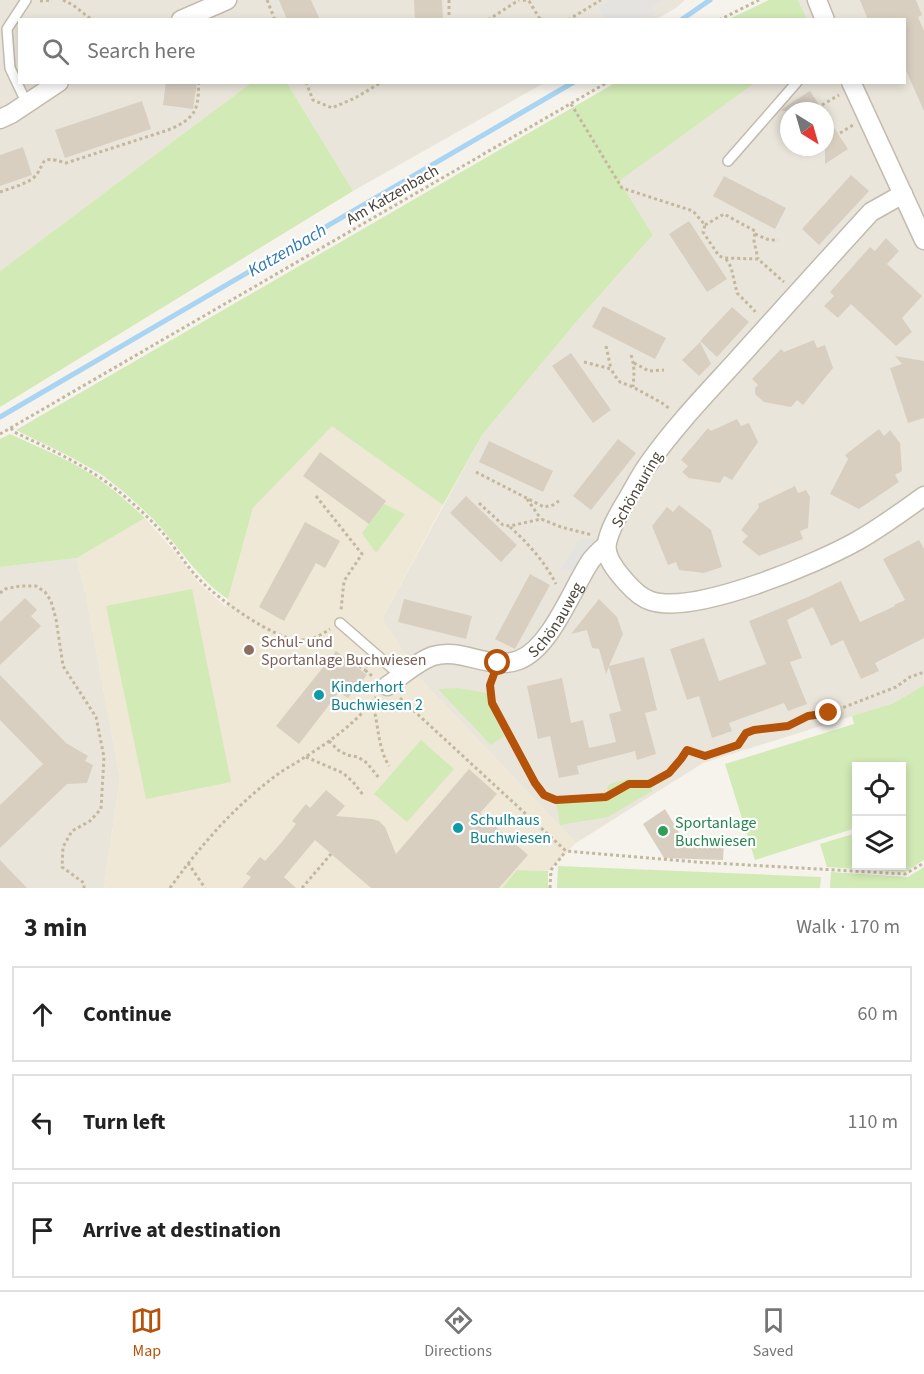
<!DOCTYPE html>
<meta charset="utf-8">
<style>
body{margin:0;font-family:"Source Sans 3",sans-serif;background:#f6f6f6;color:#222}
.controls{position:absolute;right:18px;bottom:18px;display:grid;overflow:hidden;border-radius:0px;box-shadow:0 3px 9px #0003}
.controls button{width:54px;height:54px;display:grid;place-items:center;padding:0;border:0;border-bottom:2px solid #e0e0e0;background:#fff;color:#222;font:30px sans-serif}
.compass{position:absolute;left:780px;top:102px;width:54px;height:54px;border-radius:50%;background:#fff;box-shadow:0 3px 9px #0003;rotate:143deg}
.stop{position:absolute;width:18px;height:18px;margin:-14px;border:4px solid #b45309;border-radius:50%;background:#fff}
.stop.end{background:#b45309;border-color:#fff;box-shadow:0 2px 6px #0008}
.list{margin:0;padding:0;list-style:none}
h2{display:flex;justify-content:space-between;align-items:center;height:78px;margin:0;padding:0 24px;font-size:26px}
h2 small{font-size:20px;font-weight:400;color:#767676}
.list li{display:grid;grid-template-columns:39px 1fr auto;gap:18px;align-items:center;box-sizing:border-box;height:96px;margin:0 12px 12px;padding:0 12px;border:2px solid #e0e0e0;border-radius:0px}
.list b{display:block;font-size:22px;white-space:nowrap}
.list em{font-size:20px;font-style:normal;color:#767676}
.icon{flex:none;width:33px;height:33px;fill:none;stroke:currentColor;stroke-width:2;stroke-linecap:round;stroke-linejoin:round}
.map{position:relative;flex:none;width:924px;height:888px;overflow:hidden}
.search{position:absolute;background:#fff;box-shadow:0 3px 9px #0003;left:18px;right:18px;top:18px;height:66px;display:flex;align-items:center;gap:15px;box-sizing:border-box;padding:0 21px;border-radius:0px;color:#767676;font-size:22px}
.sheet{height:402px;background:#fff}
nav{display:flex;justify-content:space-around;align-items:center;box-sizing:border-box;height:84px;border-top:2px solid #e0e0e0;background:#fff;font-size:16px;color:#767676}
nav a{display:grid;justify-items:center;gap:3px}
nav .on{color:#b45309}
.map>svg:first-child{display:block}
.residential{fill:#eae5da;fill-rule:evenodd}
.education{fill:#efe8d6}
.green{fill:#d2eab5}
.parking{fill:#e5e3e0}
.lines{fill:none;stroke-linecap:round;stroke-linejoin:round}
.stream{stroke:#a9d4f2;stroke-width:5}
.building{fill:#d8cfc1}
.service-casing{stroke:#c2bbae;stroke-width:12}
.minor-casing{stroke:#c2bbae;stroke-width:21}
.path{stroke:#c4b79f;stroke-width:3;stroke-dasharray:3 3;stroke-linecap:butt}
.service{stroke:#fff;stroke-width:9}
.minor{stroke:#fff;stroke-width:18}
.route{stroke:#b45309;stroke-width:8}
.education-dot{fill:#8d6e63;stroke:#fff;stroke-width:2}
.culture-dot{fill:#0f9aa8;stroke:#fff;stroke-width:2}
.leisure-dot{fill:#2e9e5b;stroke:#fff;stroke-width:2}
.labels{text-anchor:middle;stroke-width:4.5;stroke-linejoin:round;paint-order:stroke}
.street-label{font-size:16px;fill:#4b4439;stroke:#fff}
.education-label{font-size:16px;fill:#785e54;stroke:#fff;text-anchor:start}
.culture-label{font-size:16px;fill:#0d838f;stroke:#fff;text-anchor:start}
.leisure-label{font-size:16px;fill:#27864d;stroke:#fff;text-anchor:start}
.water-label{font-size:18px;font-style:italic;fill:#2e7ab2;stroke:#fff}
</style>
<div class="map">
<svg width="924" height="888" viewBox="0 0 924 888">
<rect width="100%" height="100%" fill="#f6f3ec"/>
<!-- residential -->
<path class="residential" d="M0 0H685L676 8 655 20H20V82L251 83 0 271Z
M798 0H924V685L894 703 703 763 576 843 422 681 382 619 482 435 577 321 653 235 618 181 755 83 904 82V20L807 19ZM789 111H825V147H789Z
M287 83H544L353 191Z
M77 558 88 606 120 778 104 888H0V567Z"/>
<!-- education -->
<path class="education" d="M332 425 443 505 382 619 422 681 576 843 548 871 517 870 502 888H104L120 778 88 606 77 558 145 518 174 551 199 583 226 607 253 508Z"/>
<!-- green -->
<path class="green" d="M769 0H798L807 19H729Z
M251 83H287L353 191 0 407V271Z
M615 83H755L619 181 653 235 577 321 482 435 443 505 332 426 253 508 228 599C195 577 177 542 149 515 133 500 117 485 99 473 73 457 44 444 16 430Z
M10 434C38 447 68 459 94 476 112 488 129 503 145 518L77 558 0 567V439Z
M384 504 405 514 376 553 362 533Z
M192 589 231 782 146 799 106 606Z
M924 685V860L905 872 827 867 820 844 856 833V866H902V766H856V828L755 860 725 764 854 724 852 716 894 703Z
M458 688 487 693 489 706 504 736 491 745 438 689Z
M421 740 454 769 407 822 374 794Z
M627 779H652V791L608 817 560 825 556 800 607 792 608 786 610 784Z
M558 866 821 877 820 888H557Z
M924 867V888H830L831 872 908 877Z
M517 870 548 871V888H502Z"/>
<!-- parking -->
<path class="parking" d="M611 0H664L653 6 656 13 645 19H605L598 7Z
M580 539H595L575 571H559Z"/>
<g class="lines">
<!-- stream -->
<path class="stream" d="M681 20 710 0
M0 417 574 82"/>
</g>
<!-- building -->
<path class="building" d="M279 0H311L320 20H287Z
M414 0H442L443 20H415Z
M860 0H916L922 15 918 17 924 31V111L904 66V20H868Z
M166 82H197L193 109 163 105Z
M810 91 823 111H781L782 109Z
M142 101 151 129 65 158 55 130Z
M825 114 848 149 825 164Z
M23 147 32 175 0 186V155Z
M851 175 869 191 819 245 802 229Z
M724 176 786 208 775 229 713 196Z
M689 221 727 279 707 292 669 234Z
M886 238 899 251 887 264 922 296 902 318 912 332 896 346 851 304 838 318 824 306 834 296 830 292 870 247 875 251Z
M603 306 666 338 655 359 592 327Z
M732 307 749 322 717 357 700 341Z
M814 340 817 348 825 345 833 368 803 405 797 400 791 407 764 402 755 394V388L758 385 752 379 781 349 784 352Z
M700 342 711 364 699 376 682 360Z
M571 353 611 410 593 423 552 366Z
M895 356 924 361V418L908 423 890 368 902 364Z
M737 419 741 426 749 423 758 442 732 480 724 476 720 483 689 478 682 472 688 466 681 460 708 428 711 431Z
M879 429 884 436 890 430 900 443 902 471 895 475 899 482 859 509 830 494 848 459 845 455Z
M618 439 636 453 591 510 573 496Z
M489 441 553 471 543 492 479 462Z
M320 452 386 501 369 524 303 476Z
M795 486 798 493 806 490 810 497 808 528 800 531 803 539 759 556 742 542 748 536 741 530 759 507 758 504Z
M466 496 517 545 501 562 450 513Z
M679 505 711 530 722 567 704 573 679 570 676 562 668 565 652 526 667 507 673 512Z
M305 522 340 541 325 568 316 563 284 621 259 607Z
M919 540 924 549V638L875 663 879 671 861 679 843 640 831 646 810 601 813 607 787 620 802 658 790 662 807 704 788 711 784 703 729 723 732 731 712 738 699 696 687 700 670 649 704 638 719 681 766 664 749 621 808 597 841 581 860 622 895 606 894 605 905 600 883 559Z
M530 574 550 585 515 649 495 639Z
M25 598 37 610 31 616 41 626 0 665V622Z
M404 599 472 616 466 639 398 622Z
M599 599 617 617 623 634 609 666 644 657 657 710 645 713 656 754 637 760 635 751 577 766 579 774 559 778 550 736 538 739 527 686 562 678 571 723 583 720 589 748 616 742 609 714 621 711 609 667 606 674 599 649 592 648 587 630 571 634Z
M336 651 367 675 348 698 339 692 299 744 276 726Z
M0 675 66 743 88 756 85 761 93 765 87 783 67 784 0 848V805L43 764 0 720Z
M469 769 497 794 480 813 528 855 499 888H371L315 840 284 877 296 888H242L251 877 246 874 260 857 265 861 281 843 296 824 292 821 306 804 310 808 326 790 345 806 336 816 372 819 379 821 385 827 396 854Z
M665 809 683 839 724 841 723 860 664 858 643 824Z
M0 860 27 888H0Z"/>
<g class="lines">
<defs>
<path id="service" d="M26 0 7 29 10 68 27 104
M728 161 797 82
M340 623 401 676"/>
<g id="minor">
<path d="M817 0 825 20"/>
<path d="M181 20 227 0"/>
<path d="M851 82 924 240"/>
<path d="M0 119 11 114 59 82"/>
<path d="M903 194 871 212C826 261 782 310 737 360 707 393 675 426 649 463 641 474 635 486 628 498 620 512 610 527 607 543 604 557 617 572 626 582 633 590 641 598 651 601 695 615 816 564 857 541 880 528 902 512 924 496"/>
<path id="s1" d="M387 686C400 677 418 661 433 656 461 647 490 671 519 660 550 648 571 592 588 565 592 557 600 551 606 545"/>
</g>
</defs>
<!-- service casing -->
<use href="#service" class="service-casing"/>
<!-- minor casing -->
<use href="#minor" class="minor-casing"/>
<!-- path -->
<path class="path" d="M63 0 73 5 92 20
M267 0 275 20
M449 0V20
M523 0 529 1 540 19 542 20
M40 1 52 0
M488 20 519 0
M568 20 601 0
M719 20 759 0
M306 82 313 100 332 108 355 98 382 82
M571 104 622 188 693 211 705 225 703 232 719 256 725 258 758 259 784 282
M822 105 839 95
M840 133 853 125
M0 192C11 188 23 185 32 179 48 166 35 153 66 163L168 130C180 125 195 118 197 103 199 96 198 89 199 82
M705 225 724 214 755 231 754 241 758 259
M755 234 769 240H778
M726 259 731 267 737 293 754 310 755 312
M606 346 611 369
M631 355C635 366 634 376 633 387
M584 362 611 369 615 376 620 382 633 387 662 403 670 409
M634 363 649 371 664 370
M11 428 14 432C48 448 83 464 113 487 130 500 146 515 160 530 175 546 185 565 200 580 218 599 275 640 300 640 312 640 321 635 330 629
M0 434 608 82
M476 472 544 507 553 505 559 501
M316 496 362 554 344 581 341 610
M527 499 541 519
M479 503 503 525 510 526 541 519 561 527 592 535
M510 527C528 543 545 562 556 584
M0 593 5 589 20 586H36L45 592 51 601 56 619 63 666 96 717 104 757 101 809 90 821 72 831 63 847 62 867 84 883V888
M366 665 367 666 365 670 372 676 371 677
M359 666 365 670
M493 679 490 685 492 703 535 784 544 795 556 800 606 797 629 784H649L669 773 681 759 687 750 705 756 738 745 746 733 754 730 788 726 809 716 829 713 896 687 910 677 924 672
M400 698 566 851 696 862 905 874 924 863
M372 702C379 724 377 746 389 766
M329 741 338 750 347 755 358 757 367 763 379 778
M306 757 343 773 353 782 364 796
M188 863 205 888
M170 888C200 846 233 808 274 777 284 769 295 764 305 757 331 741 357 722 376 697
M302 888 331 854
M550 888 551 870 566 851"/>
<!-- service -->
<use href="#service" class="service"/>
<!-- minor -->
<use href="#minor" class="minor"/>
</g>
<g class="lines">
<!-- route -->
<path class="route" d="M498 663 490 685 492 703 535 783 544 795 556 800 606 797 629 784H649L669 773 681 759 687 750 705 756 738 745 746 733 754 730 788 726 808 716 829 713"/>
</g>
<!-- markers -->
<circle class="education-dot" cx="249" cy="650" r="6"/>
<g class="culture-dot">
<circle cx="319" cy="695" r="6"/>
<circle cx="458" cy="828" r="6"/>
</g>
<circle class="leisure-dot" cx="663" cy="831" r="6"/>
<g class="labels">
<!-- street labels -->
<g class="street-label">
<text transform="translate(392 194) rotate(-30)" y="6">Am Katzenbach</text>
<text transform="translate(636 489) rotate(-60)" y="6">Schönauring</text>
<text dy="6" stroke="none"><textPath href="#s1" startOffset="198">Schönauweg</textPath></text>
</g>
<!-- education labels -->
<g class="education-label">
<text x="261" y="647">Schul- und<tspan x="261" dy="18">Sportanlage Buchwiesen</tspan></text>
</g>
<!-- culture labels -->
<g class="culture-label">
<text x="331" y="692">Kinderhort<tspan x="331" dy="18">Buchwiesen 2</tspan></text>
<text x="470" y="825">Schulhaus<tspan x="470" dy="18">Buchwiesen</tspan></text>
</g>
<!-- leisure labels -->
<g class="leisure-label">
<text x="675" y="828">Sportanlage<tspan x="675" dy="18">Buchwiesen</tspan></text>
</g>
<!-- water labels -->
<g class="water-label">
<text transform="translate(287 250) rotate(-30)" y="6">Katzenbach</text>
</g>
</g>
</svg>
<div class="controls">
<button><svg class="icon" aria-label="locate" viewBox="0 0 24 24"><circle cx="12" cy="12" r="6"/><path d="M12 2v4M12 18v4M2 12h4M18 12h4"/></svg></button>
<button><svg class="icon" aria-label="layers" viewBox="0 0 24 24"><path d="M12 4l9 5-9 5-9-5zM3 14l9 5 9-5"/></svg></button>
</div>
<svg class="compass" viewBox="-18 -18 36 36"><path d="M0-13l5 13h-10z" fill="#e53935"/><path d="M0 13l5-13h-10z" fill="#767676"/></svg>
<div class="stop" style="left:498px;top:663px"></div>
<div class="stop end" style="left:829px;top:713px"></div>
<div class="search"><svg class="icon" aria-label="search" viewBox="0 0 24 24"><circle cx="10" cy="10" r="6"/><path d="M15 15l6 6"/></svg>Search here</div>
</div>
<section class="sheet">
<h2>3 min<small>Walk · 170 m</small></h2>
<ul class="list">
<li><svg class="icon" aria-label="ahead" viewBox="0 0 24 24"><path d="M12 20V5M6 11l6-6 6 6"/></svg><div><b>Continue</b></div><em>60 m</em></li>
<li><svg class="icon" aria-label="left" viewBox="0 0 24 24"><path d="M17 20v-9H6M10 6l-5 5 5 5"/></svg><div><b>Turn left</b></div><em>110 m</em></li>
<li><svg class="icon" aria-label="arrive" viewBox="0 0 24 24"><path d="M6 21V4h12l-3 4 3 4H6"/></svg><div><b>Arrive at destination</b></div></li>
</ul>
</section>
<nav>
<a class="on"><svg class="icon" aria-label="map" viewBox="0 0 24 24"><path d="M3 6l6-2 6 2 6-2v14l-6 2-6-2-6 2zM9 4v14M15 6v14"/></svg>Map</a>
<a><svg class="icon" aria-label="directions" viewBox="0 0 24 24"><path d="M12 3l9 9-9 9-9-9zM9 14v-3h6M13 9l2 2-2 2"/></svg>Directions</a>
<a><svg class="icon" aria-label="saved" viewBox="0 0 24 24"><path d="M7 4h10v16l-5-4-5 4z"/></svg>Saved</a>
</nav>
